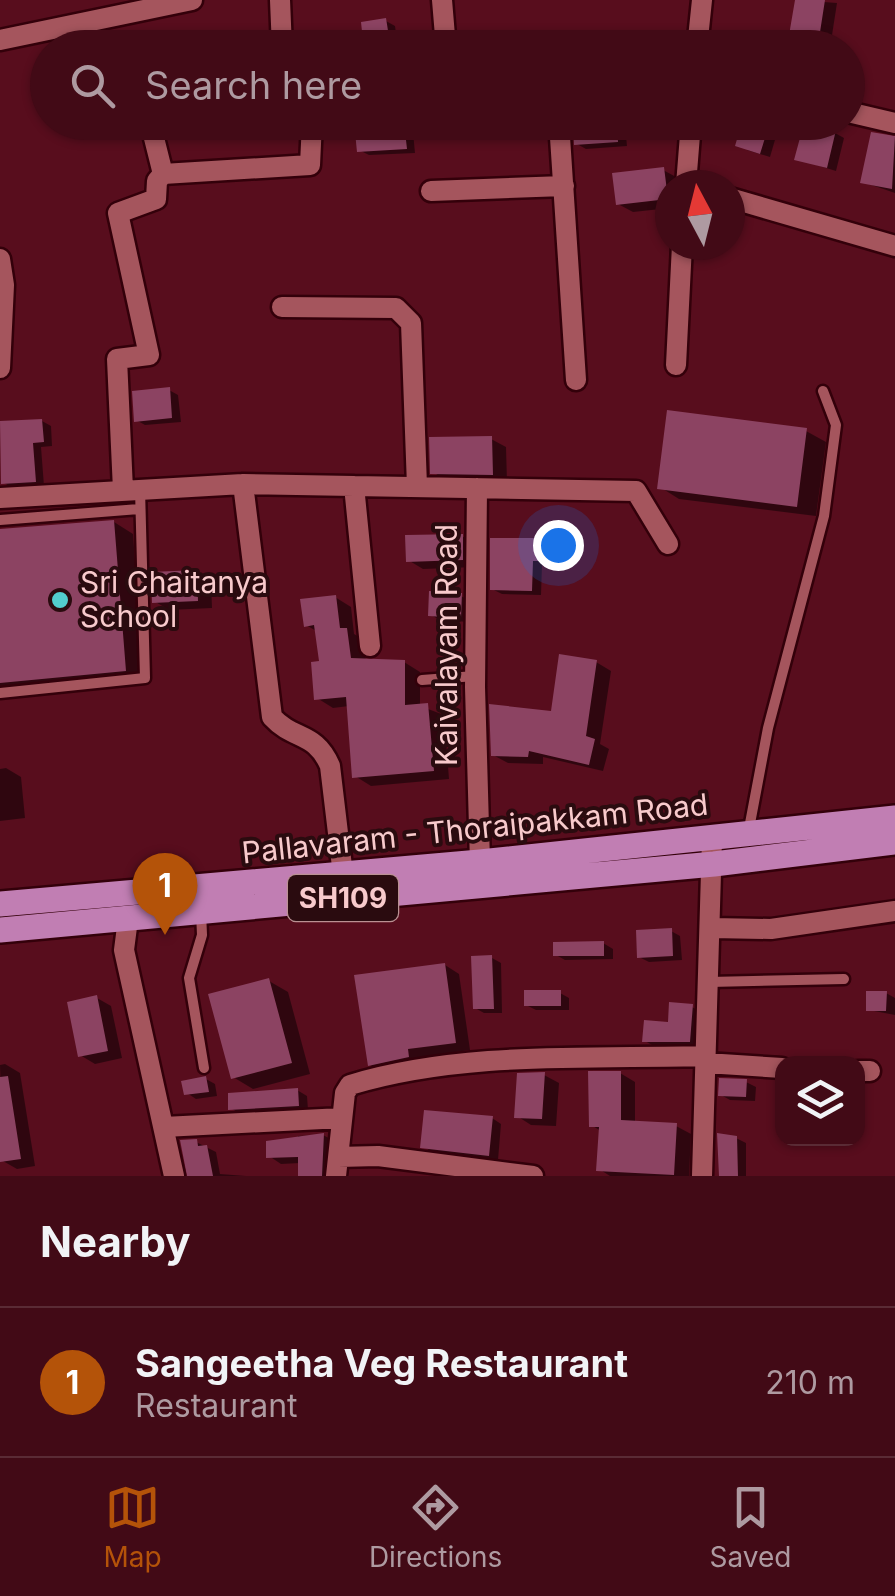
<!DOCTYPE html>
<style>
body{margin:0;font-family:Inter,sans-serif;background:#4c1823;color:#f1f3f6}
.controls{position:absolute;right:30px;bottom:30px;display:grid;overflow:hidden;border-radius:20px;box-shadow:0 2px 8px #0004}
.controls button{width:90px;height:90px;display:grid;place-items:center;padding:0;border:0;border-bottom:2px solid #5a2b35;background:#420a16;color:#f1f3f6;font:50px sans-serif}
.compass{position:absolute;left:655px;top:170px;width:90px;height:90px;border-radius:50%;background:#420a16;box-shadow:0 2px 8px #0004;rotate:353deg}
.you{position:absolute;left:558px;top:545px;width:35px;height:35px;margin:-25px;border:8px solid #fff;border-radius:50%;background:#1a73e8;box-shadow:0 0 0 15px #1a73e833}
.badge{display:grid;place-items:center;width:65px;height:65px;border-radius:50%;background:#b45309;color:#fff;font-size:32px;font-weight:700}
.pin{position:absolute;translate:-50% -82px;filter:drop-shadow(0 2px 5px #0008)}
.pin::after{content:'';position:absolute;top:52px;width:35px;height:30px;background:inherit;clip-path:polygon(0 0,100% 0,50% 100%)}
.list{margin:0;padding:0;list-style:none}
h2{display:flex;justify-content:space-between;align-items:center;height:130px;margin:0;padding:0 40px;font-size:42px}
h2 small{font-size:32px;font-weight:400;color:#ae9aa1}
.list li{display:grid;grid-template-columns:65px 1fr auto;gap:30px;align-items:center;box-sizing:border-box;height:150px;padding:0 40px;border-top:2px solid #5a2b35}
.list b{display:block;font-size:38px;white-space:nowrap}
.list p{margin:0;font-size:32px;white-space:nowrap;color:#ae9aa1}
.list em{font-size:32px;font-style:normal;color:#ae9aa1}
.icon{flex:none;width:55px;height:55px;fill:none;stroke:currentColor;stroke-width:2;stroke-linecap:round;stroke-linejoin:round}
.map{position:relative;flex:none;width:895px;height:1176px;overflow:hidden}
.search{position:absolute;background:#420a16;box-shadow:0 2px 8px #0004;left:30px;right:30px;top:30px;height:110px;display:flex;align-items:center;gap:25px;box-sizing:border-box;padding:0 35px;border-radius:55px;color:#ae9aa1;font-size:38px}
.sheet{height:280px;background:#420a16}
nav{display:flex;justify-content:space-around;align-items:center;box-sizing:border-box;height:140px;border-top:2px solid #5a2b35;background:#420a16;font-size:28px;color:#ae9aa1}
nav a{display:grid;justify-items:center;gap:5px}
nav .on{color:#b45309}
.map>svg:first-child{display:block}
.shadow{fill:#0007}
.building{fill:#8c4362}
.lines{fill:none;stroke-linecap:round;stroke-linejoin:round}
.lane-casing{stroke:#33000a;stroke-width:15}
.street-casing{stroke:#33000a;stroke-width:25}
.primary-casing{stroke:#33000a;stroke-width:30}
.lane{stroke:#a5555d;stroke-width:10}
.street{stroke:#a5555d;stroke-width:20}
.primary{stroke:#c17eb3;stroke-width:25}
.poi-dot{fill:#52cdcd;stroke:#2a0b0f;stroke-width:4}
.labels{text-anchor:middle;stroke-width:8;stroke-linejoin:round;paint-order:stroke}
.shield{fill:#2a0b0f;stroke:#ba9193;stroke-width:2.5}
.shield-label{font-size:28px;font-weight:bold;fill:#f8cacc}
.poi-label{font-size:30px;fill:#f8cacc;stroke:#2a0b0f;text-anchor:start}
.street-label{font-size:30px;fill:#f8cacc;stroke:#2a0b0f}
</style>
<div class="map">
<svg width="895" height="1176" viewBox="0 0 895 1176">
<rect width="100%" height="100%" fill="#580d1d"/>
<!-- shadow -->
<path class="shadow" d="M797 0 837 3 830 48H789Z
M386 21 395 26 397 41 375 45 366 39Z
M321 34 330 39V48H297Z
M724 39 751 44 756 48H723Z
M848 62 855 67 848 101Z
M357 122H412L415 153 369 155 359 150Z
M574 122H676V123L625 126 627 146 586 149 577 144Z
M745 122 779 126 770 157 747 150Z
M835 133 844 138 836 171 797 159Z
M873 134 895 137V193L863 182Z
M663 170 678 178 679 185H670V208L633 212 618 204Z
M169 390 178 395 181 422 145 425 136 420Z
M42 421 51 426 52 446 41 447 44 486 13 488 4 483Z
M806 431 826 442 816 516 679 499 660 487Z
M491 439 506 447 507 482 447 481 433 472Z
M114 522 133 534 144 681 0 695V530Z
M462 536 477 545 476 567 423 569 408 560Z
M540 540 550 546V565H542L541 595 502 594 492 589Z
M197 572 211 581 212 608 169 610 154 601Z
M461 596 470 601 469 622 440 620 431 615Z
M335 597 351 607 354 634 363 639 366 661 404 662 420 672V706L444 715 449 779 371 786 355 776 349 706 333 708 317 698 322 664 318 632 306 625Z
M596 662 611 671 600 744 609 749 603 771 543 757V764L508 763 493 755 553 714Z
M6 768 21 777 25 818 0 821V769Z
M671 931 680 936 682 960 649 962 639 957Z
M603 943 613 949V959L565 960 556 955Z
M492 958 501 963 502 1013H484L475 1008Z
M445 965 459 974 470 1050 421 1057 423 1065 385 1073 370 1065Z
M269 981 288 992 310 1074 253 1089 233 1077Z
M560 993 569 998V1010H536L526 1005Z
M886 993 895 998V1015L869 1010Z
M97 998 111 1006 122 1058 95 1064 80 1055Z
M692 1007 706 1015 704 1049H659L645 1041Z
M5 1064 20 1073 35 1166 17 1169 3 1161 0 1065Z
M620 1073 635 1082V1124L676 1126 691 1134 689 1176H610L599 1169 601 1131 591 1125Z
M544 1075 559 1083 556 1126 531 1125 517 1116Z
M206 1079 215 1084 217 1096 196 1099 187 1093Z
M746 1082 756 1087 755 1101 730 1100 721 1095Z
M297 1090 307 1096 308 1110 240 1114 231 1108Z
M492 1118 501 1124 498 1160 432 1152 423 1146Z
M323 1135 336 1142 335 1176H301L300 1163 281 1164 269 1156 298 1143V1136Z
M736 1138 746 1143V1176H721Z
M196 1142 216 1152 220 1174 246 1176H189Z"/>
<!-- building -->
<path class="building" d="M795 0H825L818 45 788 41Z
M386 18 389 37 363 41 361 22Z
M322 31V48H296L295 32Z
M354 122H404L407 149 357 152Z
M573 122H617L618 142 574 145Z
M742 122H770L760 154 735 146Z
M804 123 836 130 827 168 794 160Z
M871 132 895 136 892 189 860 183Z
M664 167 668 199 616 205 612 173Z
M170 387 172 418 134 422 132 391Z
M667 410 807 428 797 507 657 489Z
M42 419 44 442 33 443 36 482 1 484 0 421Z
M492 436 493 475 430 474 429 437Z
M114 520 126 671 0 683V529Z
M463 534V560L406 562 405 535Z
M490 538H541V561H533L532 591 490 590Z
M197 570 198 601 152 603 151 572Z
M429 591 462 593 461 618 428 616Z
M336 595 340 628H347L351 658 405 660V705L428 703 434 771 352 778 346 697 314 700 311 662 319 661 314 625 304 627 300 599Z
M559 654 597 660 586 736 595 739 589 765 529 751 528 757 491 756 489 704 551 711Z
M672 928 673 956 637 958 636 930Z
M604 941V956H553V942Z
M492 955 494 1009H473L471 956Z
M445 963 456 1043 408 1049 409 1057 368 1066 354 975Z
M269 978 292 1063 231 1079 208 994Z
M524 990H561V1006H524Z
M866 991H887L886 1011H866Z
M97 995 108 1051 78 1057 67 1002Z
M669 1002 693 1004 690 1042H642L644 1020 668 1022Z
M588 1071H621V1120L677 1123 674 1175 596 1171 599 1127H589Z
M545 1072 542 1119 514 1118 517 1073Z
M8 1076 21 1159 0 1162V1077Z
M206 1076 209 1092 184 1095 181 1081Z
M719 1078 747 1079 746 1097 718 1096Z
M298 1088 299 1106 228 1110V1093Z
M424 1110 493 1116 489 1156 420 1148Z
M324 1133 322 1176H298V1157L266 1158V1141Z
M717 1133 737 1136 738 1176H719Z
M197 1139 198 1146 207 1145 213 1176H187L180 1140Z"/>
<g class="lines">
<defs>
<path id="lane" d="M0 520 139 509
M422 680 475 676
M0 693 145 678 140 489
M748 834 768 728 824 516 836 425 823 391
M201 912 202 935 189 978 204 1068
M709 982 844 979"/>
<path id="street" d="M280 0 282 48
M442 0 446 48
M0 40 192 0
M697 48 702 0
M848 112 895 123
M559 122 576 380
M151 126 163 174 310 165 312 122
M686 185 691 122
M431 191 564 186
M730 198 895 246
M0 259 4 285 0 368
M282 307 396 308 411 323 417 486
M676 365 682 245
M354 486 370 646
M477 488 475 687 480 862
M123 490 117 359 149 355 118 213 156 199 157 181 163 174
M0 498 243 484
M343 875 330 766C315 731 294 741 272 717L243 484 636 491 668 544
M128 919 124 950 174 1176
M712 928 771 929 895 911
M706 1063 782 1068
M858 1071H870
M164 1127 342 1118
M338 1157 378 1156 533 1176
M336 1176 345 1093 350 1085C462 1051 589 1059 705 1056
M702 1176 712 839"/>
<path id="primary" d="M0 904 480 862 895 818
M0 930 714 864 895 842"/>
</defs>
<!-- lane casing -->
<use href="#lane" class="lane-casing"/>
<!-- street casing -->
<use href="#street" class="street-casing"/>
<!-- primary casing -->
<use href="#primary" class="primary-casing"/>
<!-- lane -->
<use href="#lane" class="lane"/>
<!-- street -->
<use href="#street" class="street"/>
<!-- primary -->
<use href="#primary" class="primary"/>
</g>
<!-- markers -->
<circle class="poi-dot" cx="60" cy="600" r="10"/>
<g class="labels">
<!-- shield labels -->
<rect class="shield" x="288" y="875" width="110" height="46" rx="8"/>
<g class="shield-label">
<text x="343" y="908">SH109</text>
</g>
<!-- poi labels -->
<g class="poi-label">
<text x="80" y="593">Sri Chaitanya<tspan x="80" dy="34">School</tspan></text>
</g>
<!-- street labels -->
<g class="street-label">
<text transform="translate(447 645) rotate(-90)" y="10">Kaivalayam Road</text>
<text transform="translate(475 829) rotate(-6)" y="10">Pallavaram - Thoraipakkam Road</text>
</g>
</g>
</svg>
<div class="controls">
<button><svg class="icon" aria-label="layers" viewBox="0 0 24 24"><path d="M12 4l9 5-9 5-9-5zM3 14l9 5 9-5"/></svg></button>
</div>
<svg class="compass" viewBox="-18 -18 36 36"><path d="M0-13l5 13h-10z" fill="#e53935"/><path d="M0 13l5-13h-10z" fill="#ae9aa1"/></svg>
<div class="you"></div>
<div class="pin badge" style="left:165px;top:935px">1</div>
<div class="search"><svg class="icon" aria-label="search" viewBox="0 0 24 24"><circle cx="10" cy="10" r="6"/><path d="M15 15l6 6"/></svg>Search here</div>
</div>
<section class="sheet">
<h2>Nearby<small></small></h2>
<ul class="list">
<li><span class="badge">1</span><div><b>Sangeetha Veg Restaurant</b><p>Restaurant</p></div><em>210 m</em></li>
</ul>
</section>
<nav>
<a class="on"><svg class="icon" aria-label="map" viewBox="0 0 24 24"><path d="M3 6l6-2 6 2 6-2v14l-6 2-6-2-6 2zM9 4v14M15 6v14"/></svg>Map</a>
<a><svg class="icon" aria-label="directions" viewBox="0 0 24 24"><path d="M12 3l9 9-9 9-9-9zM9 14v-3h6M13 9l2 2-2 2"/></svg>Directions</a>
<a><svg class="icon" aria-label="saved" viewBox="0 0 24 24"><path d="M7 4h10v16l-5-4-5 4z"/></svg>Saved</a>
</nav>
